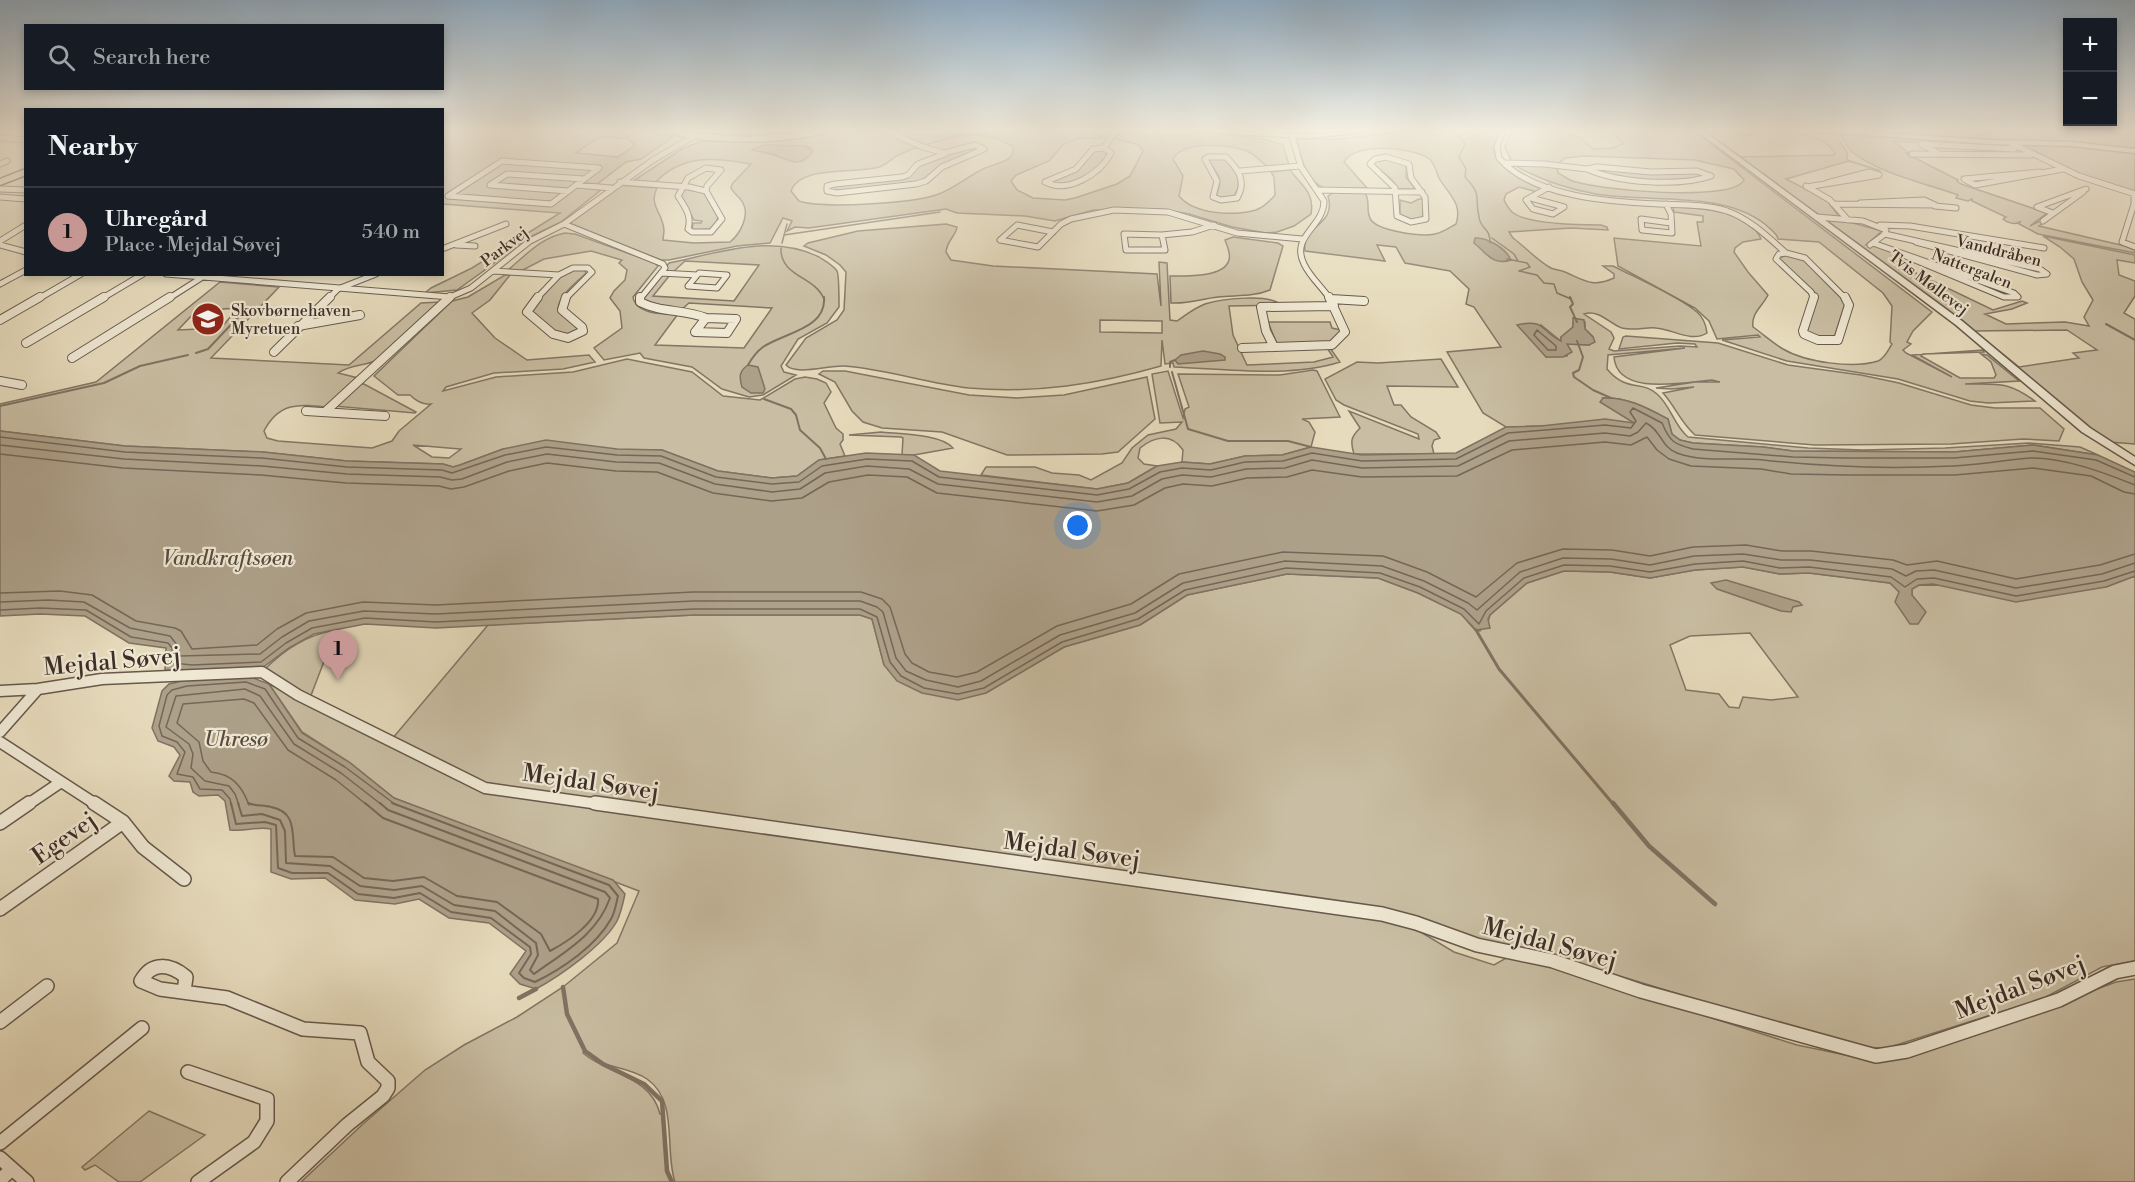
<!DOCTYPE html>
<meta charset="utf-8">
<style>
body{margin:0;font-family:"Libre Bodoni",serif;background:#20242c;color:#f1f3f6}
.controls{position:absolute;right:18px;top:18px;display:grid;overflow:hidden;border-radius:0px;box-shadow:0 3px 9px #0003}
.controls button{width:54px;height:54px;display:grid;place-items:center;padding:0;border:0;border-bottom:2px solid #363941;background:#171b24;color:#f1f3f6;font:30px sans-serif}
.you{position:absolute;left:1078px;top:526px;width:21px;height:21px;margin:-15px;border:4px solid #fff;border-radius:50%;background:#1a73e8;box-shadow:0 0 0 9px #1a73e833}
.badge{display:grid;place-items:center;width:39px;height:39px;border-radius:50%;background:#c59692;color:#111;font-size:20px;font-weight:700}
.pin{position:absolute;translate:-50% -50px;filter:drop-shadow(0 2px 3px #0008)}
.pin::after{content:'';position:absolute;top:32px;width:21px;height:18px;background:inherit;clip-path:polygon(0 0,100% 0,50% 100%)}
.list{margin:0;padding:0;list-style:none}
h2{display:flex;justify-content:space-between;align-items:center;height:78px;margin:0;padding:0 24px;font-size:26px}
h2 small{font-size:20px;font-weight:400;color:#9ea1a6}
.list li{display:grid;grid-template-columns:39px 1fr auto;gap:18px;align-items:center;box-sizing:border-box;height:90px;padding:0 24px;border-top:2px solid #363941}
.list b{display:block;font-size:22px;white-space:nowrap}
.list p{margin:0;font-size:20px;white-space:nowrap;color:#9ea1a6}
.list em{font-size:20px;font-style:normal;color:#9ea1a6}
.icon{flex:none;width:33px;height:33px;fill:none;stroke:currentColor;stroke-width:2;stroke-linecap:round;stroke-linejoin:round}
.map{position:relative;flex:none;width:2135px;height:1182px;overflow:hidden}
.search{position:absolute;background:#171b24;box-shadow:0 3px 9px #0003;left:24px;top:24px;width:420px;height:66px;display:flex;align-items:center;gap:15px;box-sizing:border-box;padding:0 21px;border-radius:0px;color:#9ea1a6;font-size:22px}
.panel{position:absolute;background:#171b24;box-shadow:0 3px 9px #0003;left:24px;top:108px;width:420px;height:168px;border-radius:0px}
.map>svg:first-child{display:block}
.green{fill:#c9bea3;stroke:#837665;stroke-width:1.5;fill-rule:evenodd}
.water{fill:#ada089;stroke:#807262;stroke-width:1.5}
.lines{fill:none;stroke-linecap:round;stroke-linejoin:round}
.shore-far1{stroke:#756758;stroke-width:1.5}
.shore{stroke:#756758;stroke-width:2}
.stream-far3{stroke:#807262;stroke-width:1.5}
.stream-far2{stroke:#807262;stroke-width:2}
.stream-far1{stroke:#807262;stroke-width:3}
.stream{stroke:#807262;stroke-width:4.5}
.minor-far3-casing{stroke:#67594c;stroke-width:7}
.minor-far2-casing{stroke:#67594c;stroke-width:10}
.minor-far1-casing{stroke:#67594c;stroke-width:13}
.minor-casing{stroke:#67594c;stroke-width:16}
.tertiary-casing{stroke:#67594c;stroke-width:3}
.primary-casing{stroke:#3d2e27;stroke-width:3}
.minor-far3{stroke:#efe8d3;stroke-width:5}
.minor-far2{stroke:#efe8d3;stroke-width:8}
.minor-far1{stroke:#efe8d3;stroke-width:10}
.minor{stroke:#efe8d3;stroke-width:13}
.tertiary{fill:#efe8d3;fill-rule:evenodd}
.primary{fill:#e6dbbc;fill-rule:evenodd}
.labels{text-anchor:middle;stroke-width:4.5;stroke-linejoin:round;paint-order:stroke}
.far-street-label{font-size:16px;fill:#3d2e27;stroke:#efe8d3}
.far-poi-label{font-size:16px;fill:#3d2e27;stroke:#efe8d3;text-anchor:start}
.water-label{font-size:21px;font-style:italic;fill:#594a40;stroke:#efe8d3}
.near-street-label{font-size:24px;fill:#3d2e27;stroke:#efe8d3}
</style>
<div class="map">
<svg width="2135" height="1182" viewBox="0 0 2135 1182">
<rect width="100%" height="100%" fill="#e6dbbc"/>
<filter id="stains"><feTurbulence type="fractalNoise" baseFrequency=".00333" numOctaves="4"/><feColorMatrix values="0 0 0 0 .2 0 0 0 0 .09 0 0 0 0 .02 0 0 0 .5 -.17"/></filter>
<radialGradient id="worn" r=".72"><stop offset=".6" stop-color="#630" stop-opacity="0"/><stop offset="1" stop-color="#630" stop-opacity=".3"/></radialGradient>
<!-- green -->
<path class="green" d="M443 131H653L673 137 641 159 626 162 592 188 602 189 561 222 532 236 457 290 425 293 431 288 472 268 560 213 443 204ZM599 137 627 138 635 145 618 157 576 153Z
M842 131H881L918 147C910 150 902 153 895 157 890 160 886 165 879 167 857 174 800 165 791 191L799 201C823 209 912 203 936 195 954 189 968 176 985 168 996 163 1016 162 1013 146L993 137 976 135 955 136 926 145 894 131H1107L1101 138H1080L1064 144 1049 161 1016 175 1011 181 1017 190 1033 198 1065 200 1075 198 1117 184 1130 176 1143 151 1139 145 1114 138 1121 131H1191L1263 139 1283 145 1289 165 1268 167C1262 162 1256 156 1249 152 1233 144 1183 140 1173 159L1183 176 1179 196C1195 215 1234 216 1256 210 1264 207 1270 201 1275 195L1274 177 1271 172 1290 170C1302 186 1315 193 1311 214L1294 226 1277 232 1266 233 1232 227 1189 214 1161 209 1093 210 1055 221 1025 216 957 213 946 209 809 228 795 227 787 231 792 221 783 218 770 243 737 246 669 260H661L569 223 619 185 657 188C648 205 663 213 664 230 664 234 663 237 663 240L694 243 730 242C740 234 750 216 743 203 740 197 734 194 731 188L732 184 751 164C717 158 682 153 655 183L633 181 682 149 701 141 782 140ZM805 146 811 148 812 153 795 162 753 149Z
M1404 131H1500L1493 149 1496 157 1544 187 1537 192 1519 187 1506 194 1504 200C1506 204 1509 209 1512 212 1528 225 1581 225 1601 225L1607 227 1608 230 1571 228 1509 232 1513 238C1524 246 1539 262 1551 268 1555 270 1560 270 1565 272 1584 280 1592 288 1614 278V274L1603 266H1613C1636 278 1678 296 1697 312 1703 317 1706 325 1707 333 1692 343 1672 329 1656 328 1645 327 1634 331 1622 328 1610 324 1599 309 1584 314L1611 332 1614 338 1609 349 1614 351 1680 346 1697 347 1695 344 1677 343 1619 349 1623 337 1626 336 1718 343 1788 365 1861 375 1899 383 1971 405 1995 408H2040L2064 429 2059 441 2023 439 1951 444 1815 445 1695 435C1681 423 1675 406 1663 393L1694 387 1671 389 1656 388 1695 382H1720L1712 380C1685 382 1617 397 1614 357L1685 348 1608 355 1607 369C1627 393 1642 380 1657 394 1671 406 1674 426 1688 437L1808 448 1863 450 1945 448 2029 443 2080 447 2098 455 2033 445 1954 452 1793 451 1763 447 1693 443 1680 440 1672 434 1668 419C1647 408 1628 397 1603 398L1636 423 1506 427 1483 413 1447 352 1501 347 1474 307 1466 304 1469 289 1450 271 1405 263 1396 247 1377 245 1385 261 1305 251C1301 224 1337 227 1328 196L1334 192 1365 193C1371 201 1365 211 1371 220 1379 231 1421 237 1435 234 1442 233 1449 228 1456 224 1463 203 1448 194 1439 178 1435 170 1436 164 1428 158 1411 147 1355 142 1344 162L1367 188H1324C1307 182 1300 156 1297 139H1341ZM1574 318 1585 322V329L1593 337 1589 345 1567 344V356L1546 357 1541 325 1562 342 1561 337 1573 327Z
M1511 131H1567L1569 135 1578 136 1593 149 1612 148 1623 144 1613 132 1602 131H1694L1932 312 1913 331 1907 342 1911 344 1903 350 1906 353 1952 377 1912 355 1983 350 1984 352 1923 354 1921 356 1960 378H1994L1996 375 1991 362 1981 354 1987 355 2019 381 1965 384C1998 384 2007 381 2035 401L1988 403 1970 401 1898 379 1787 361 1722 340 1760 337 1758 335 1717 339 1709 321 1695 308 1618 266 1614 238 1701 246 1697 222H1703V216L1674 212 1673 207C1699 208 1750 210 1761 239L1743 242 1735 248 1734 252 1748 272 1768 295C1762 307 1751 313 1753 327 1763 334 1773 343 1783 349 1805 362 1853 369 1878 361 1885 358 1888 350 1892 344L1890 342 1892 306 1883 293 1819 242 1778 239C1777 233 1771 230 1766 225 1724 190 1648 203 1596 194 1567 189 1540 180 1514 165L1557 166 1558 173C1562 175 1566 178 1570 180 1594 190 1733 203 1744 180L1734 169 1695 160 1583 156 1565 158 1558 164 1512 162 1505 147Z
M1728 131 1835 134 1847 152V160L1881 171 1849 161 1786 179 1827 200 1840 218 1817 216 1739 157 1833 155 1835 153C1819 129 1784 133 1758 131L1755 135 1734 136Z
M1888 131H2135V150L1893 135Z
M1839 134 2012 146 2016 148 1893 141 1909 153H1906L1907 154 1958 180 1957 181 1961 184 2047 213 2030 226 2040 221 2044 222 2039 226 2125 246 2135 250V253L2038 234 2019 224 2020 222C2015 225 2007 223 2003 219L2006 217 1972 201V199L1968 201 1956 198 1958 195C1924 183 1881 174 1852 152 1846 147 1845 139 1839 134Z
M2032 145 2077 146 2135 153V193L2096 182 2022 147Z
M968 146 980 148 940 166 922 181 912 184 830 191 829 187 898 179 919 165Z
M1097 149 1108 152C1106 169 1078 182 1062 185 1057 186 1053 184 1048 182L1083 165Z
M1207 158H1223C1235 169 1245 182 1233 197L1226 199 1216 196C1225 173 1216 176 1207 158Z
M1386 158 1406 165V177L1416 190 1398 189 1392 180 1373 163Z
M1591 169 1695 171 1708 176C1676 180 1619 186 1591 169Z
M682 188 704 193 718 217 714 229 692 230 693 223H701L702 221 694 220 681 196Z
M1419 199H1423V219L1416 221 1400 217V200L1411 203Z
M1825 220H1842L1882 231 1866 245 1878 246 1905 259 1893 262 1993 310 2022 301 2027 303 2012 309 1985 314 2006 324 2065 322 2089 326 2084 317 2093 300 2082 282 2074 259 2060 247 2043 236 2135 255V263L2117 260 2119 275 2135 281V296L2124 313 2135 319V444L2109 442 2088 427ZM2067 330 2097 350 2073 353 2079 358 2019 367 1974 331Z
M946 224 957 227C956 236 947 240 946 252L951 260 993 266 1157 274 1161 306 1159 262 1167 263 1170 320 1177 321C1186 315 1194 308 1205 304 1220 299 1270 293 1281 305L1229 306 1233 335 1247 365 1314 362 1333 357 1327 348H1330L1340 362C1290 378 1225 369 1174 367L1173 363 1165 364 1162 340 1161 366C1098 384 1036 394 969 388 926 383 886 369 844 366 829 365 796 376 786 365L806 338 837 320 844 310 846 272 840 265 826 255 804 246 808 243 858 231ZM1100 320 1162 321V333L1100 332Z
M565 233 575 234 655 263 658 266 633 297C636 315 664 314 678 314L655 345 744 348 772 308 689 303 681 310 646 304 642 296 662 275H670L653 296 734 301 759 265 685 261 672 273 664 270 669 263C718 253 772 233 819 257 825 261 833 265 837 271 839 275 839 302 839 307L827 323 798 339 781 366 784 372 796 375 763 395 749 397 722 389 692 367 644 358 640 353 604 360 594 348 622 328 620 311 610 298 614 291 625 280 627 270 619 263 622 260 591 251 544 259 521 271 509 269C526 255 542 237 565 233Z
M1233 237 1278 243 1283 246 1270 290C1253 297 1236 295 1218 297 1200 299 1190 304 1171 303L1170 276C1185 276 1224 278 1229 260 1231 253 1227 246 1225 240Z
M1788 255 1803 259 1842 297 1845 304 1834 338 1828 339 1807 333 1816 295 1779 258Z
M584 269 586 273C576 283 559 295 558 309L579 330 561 337 531 312 532 305 564 273 569 270Z
M505 275H510L490 300 472 313 495 338 527 360 589 355 595 362 563 369 494 373 446 387 443 391 496 377 573 372 627 359 692 372 723 396 760 400 795 379 805 377 817 379 826 383 831 392 824 403 836 428 843 434V440L840 444 845 456 819 460 797 476 772 478 718 471 662 450 503 449 460 465 453 467 443 464 347 461 263 452 125 446 0 431V404L96 382 220 282 279 287 211 358 349 365 421 303 440 302 379 359C365 367 353 363 338 373L358 378 327 407C299 404 279 402 264 431L267 438 278 441 372 448 392 441 399 431 431 404C422 405 416 401 410 395H398L374 376 452 301 468 297ZM238 308 221 328 178 330 196 311ZM413 445 460 449H461L449 458 432 457Z
M1268 322H1330L1332 328 1341 330V333L1328 345 1277 344Z
M1441 359 1458 387 1387 386 1394 405H1401L1411 417 1436 432 1440 438 1434 440 1432 446 1434 454H1354C1350 441 1351 437 1360 428L1349 411 1419 439 1418 434 1344 405 1336 400 1325 379 1357 362 1378 363Z
M1313 370 1317 371 1340 417 1302 419 1309 422 1315 432 1311 447 1282 455 1245 456 1210 464 1182 462 1183 450C1171 433 1155 436 1140 448L1138 458 1144 464 1157 466 1128 483 1097 489 981 475 986 467H1035L1052 473 1079 475 1091 480 1122 463 1132 448 1148 435 1176 429 1182 422 1160 423 1152 374 1168 371 1183 418 1185 409 1189 407 1178 374 1280 375Z
M823 371H845L969 395 1017 398 1064 395 1147 377 1155 419 1118 452 1102 454 1007 455 942 432 882 428 863 422 852 411 835 382 819 374Z
M359 384H364L416 412 415 413 333 406Z
M881 432C900 434 941 434 953 448L914 455H902L903 438 901 437 849 435Z
M1743 567 1780 574 1809 573 1890 583 1900 592 1912 595V589L1919 585 2106 587 2135 576V961L2102 967 2044 998 1887 1048 1852 1047 1610 973 1551 957 1483 944 1441 927 487 784 392 739 488 625 694 615H860L872 619 884 665 986 693 1064 647 1140 625 1187 595 1287 574 1378 578 1418 593 1461 614 1475 630 1480 631 1488 622 1490 615 1527 583 1564 571 1610 572 1650 578 1695 570ZM1750 633 1798 697 1771 700 1743 697 1739 708 1729 707 1719 694 1686 690 1670 645 1690 636Z
M336 630 310 698 265 669C286 648 307 635 336 630Z
M269 684C341 717 410 757 482 792L1380 919 1414 928 1454 952 1494 965 1508 957 1548 966 1797 1045 1879 1062 1911 1057 2116 982 2135 979V1182H675C664 1149 679 1101 647 1079 632 1069 614 1068 599 1062 594 1059 589 1054 584 1050L583 1053C608 1075 651 1076 660 1114L663 1113 667 1171 672 1182H301L363 1124 425 1070 464 1045 517 1017 563 987 617 943 639 891 394 798 349 762 302 732Z
M149 1111 205 1135 140 1182H119L95 1165 85 1170 82 1167Z"/>
<!-- water -->
<path class="water" d="M762 145 805 146 813 151C800 170 789 160 773 154 766 152 759 152 752 150Z
M1475 238C1488 237 1506 249 1511 260 1492 266 1487 253 1474 243Z
M1573 318 1584 320 1585 329 1593 337 1595 342 1589 345 1567 344 1572 352 1563 357H1546L1517 325C1546 318 1541 332 1561 341V337L1573 327Z
M1203 351 1220 354 1225 357V360L1178 364 1175 360 1181 355Z
M748 365 758 367 765 389 763 393H751L742 387C739 377 739 371 748 365Z
M1603 398C1628 397 1647 408 1668 419L1672 434 1680 440 1693 443 1763 447 1793 451 1954 452 2033 445 2098 455 2135 472V576L2106 587 2016 602 1933 584 1919 585 1912 589V595L1926 612 1918 624H1910L1895 602 1899 592 1890 583 1809 573 1780 574 1743 567 1695 570 1650 578 1610 572 1564 571 1527 583 1490 615 1488 619 1490 628 1476 630 1461 614 1418 593 1378 578 1287 574 1187 595 1140 625 1064 647 986 693 958 700 922 693 897 681 884 665 872 619 860 615H694L436 628 365 624 314 634 289 648 262 668 192 671 165 670 166 648 129 643 85 616 40 614 0 616V431L125 446 263 452 347 461 443 464 453 467 460 465 503 449 546 440 617 449 662 450 718 471 772 478 797 476 819 460 866 453 914 455 940 471 1097 489 1128 483 1157 466 1182 462 1210 464 1245 456 1282 455 1311 447 1362 455 1456 453 1506 427 1541 426 1605 419 1634 423 1600 402Z
M1726 580 1799 602 1802 605 1793 607 1791 612 1781 611 1717 589 1711 583Z
M248 676 269 684 302 733 349 762 394 798 613 880 625 894C623 903 621 913 617 921 604 945 560 976 536 989L520 984 510 974 526 951 489 923 449 918 419 899 395 904 355 900 325 878 291 879 271 872V829C257 826 245 832 230 830L225 801 218 795 199 796 193 792 190 782 174 781 169 776 180 755 174 747 158 741 152 728 162 691 169 684 186 680Z"/>
<g class="lines">
<!-- shore-far1 -->
<path class="shore-far1" d="M1537 330 1556 346V350H1548L1534 335Z
M0 437 125 452 262 458 347 467 442 470 452 473 505 455 546 447 617 455 661 456 716 477 772 484 799 482 822 466 867 459 912 461 939 477 1097 495 1129 489 1160 472 1182 468 1211 470 1245 462 1283 461 1312 453 1362 461 1456 459 1508 433 1605 425 1631 428 1636 421 1630 412 1633 408 1662 423C1670 442 1674 444 1693 449L1793 457 1847 458H1954L2033 451 2096 460 2135 477
M0 445 124 459 262 466 347 474 440 477 452 480 462 479 507 462 547 454 616 462 659 463 715 484 772 492 800 489 825 473 867 466 909 469 938 484 1097 502 1132 496 1162 479 1182 475 1211 477 1246 469 1285 468 1312 460 1362 468 1458 466 1509 441 1605 433 1630 436 1638 432 1646 423C1661 430 1661 447 1677 453 1704 463 1735 457 1763 460 1825 467 1890 469 1953 466 1979 465 2005 460 2030 458 2063 457 2105 473 2135 485
M0 454 123 468 261 475 346 483 439 486 451 489 464 487 509 471 547 463 616 471 657 472 713 493 772 501 802 498 829 482 868 475 907 477 937 493 1097 511 1134 505 1165 488 1183 484 1212 486 1247 478 1287 477 1312 470 1362 477 1457 476 1512 450 1605 442 1631 445 1647 437 1657 450 1669 459 1691 466 1761 469 1791 474 1847 475H1955L2033 468 2091 476 2124 492 2135 494
M0 593 60 591 92 595 136 621 175 628 181 631 192 649 257 645 277 629 306 613 363 602 436 605 693 592H861L882 599 890 607 905 654 912 663 929 672 957 677 977 672 1057 626 1131 604 1179 574 1283 552 1383 556 1427 572 1476 597 1517 563 1563 549 1612 550 1650 556 1693 547 1746 545 1782 551H1811L1893 560 1907 565 1937 561 2016 579 2100 565 2135 554
M0 602 48 600 84 602 130 628 170 636 178 646 180 656 260 654 282 637 309 621 364 611 436 614 693 601H860L877 607 883 612 896 658 906 671 926 680 958 687 981 681 1060 635 1135 613 1183 583 1285 561 1382 566 1424 581 1468 603 1477 610 1520 572 1563 558 1611 559 1650 565 1694 556 1743 554 1781 560H1810L1892 569 1906 576 1916 571 1934 570 2016 588 2102 574 2135 563
M0 610 40 608 86 610 131 637 168 643 172 648 173 663 192 665 261 662 286 643 312 628 365 618 436 622 694 609H860L877 617 890 662 901 676 924 688 958 694 984 688 1062 642 1138 619 1185 590 1286 568 1380 573 1420 587 1464 609 1479 624 1486 611 1524 578 1564 565 1610 566 1650 572 1695 564 1743 561 1780 568 1809 567 1891 577 1905 587 1917 579 1934 578 2016 596 2104 581 2135 571
M231 805 230 799 222 790 200 789 193 777 177 774 185 752 177 742 162 736 159 726 167 695 172 690 187 686 246 682 265 689 298 738 345 767 396 805
M239 805 235 794 229 786 205 781 191 768 193 754 189 744 166 727 176 696 245 689 260 696 294 744 341 773 382 805
M249 805C242 786 232 774 211 772L203 761 199 742 177 723 183 704 244 699 254 703 288 750 336 780 367 805"/>
<!-- shore -->
<path class="shore" d="M231 803 236 824 265 822 276 825 278 868 292 873H328L358 894 394 898 420 893 451 912 491 918 530 947 531 954 519 973 524 978 535 982C562 969 596 946 611 919 615 912 616 904 618 896L609 885 392 803
M238 803 242 816 262 814 280 820 285 831 286 863 330 866 360 886 394 890 422 886 454 905 495 911 536 943 538 955 530 970 534 974C564 952 597 935 610 898L605 892 388 810 380 803
M248 803C254 806 264 805 271 807 298 812 291 835 295 856L333 857 364 878 393 881 424 877 457 896 497 902 541 934 550 951C567 942 600 921 598 899L383 818 365 803"/>
<!-- stream-far3 -->
<path class="stream-far3" d="M1457 131 1465 144 1459 157 1466 169 1465 177C1483 196 1474 196 1479 217 1481 231 1490 226 1490 243
M784 235 940 212
M1492 238 1514 254 1518 261
M782 243 787 224
M781 248C780 277 815 276 824 299
M1507 259 1527 263 1530 267 1519 271 1537 275 1544 283 1554 284 1557 293 1571 299"/>
<!-- stream-far2 -->
<path class="stream-far2" d="M1570 297 1573 304 1570 307 1577 322
M2106 324 2135 340
M1577 341 1583 357 1579 370 1573 373 1574 377 1593 390 1611 398
M196 353 208 349 242 313
M748 365C752 358 756 352 763 347 783 333 827 329 824 297
M1170 367V362L1175 360
M1172 372 1188 429 1228 441H1288L1311 447
M764 399 791 409 796 415 800 430 820 448 826 459
M0 406 104 383 140 366 188 355"/>
<!-- stream-far1 -->
<path class="stream-far1" d="M1476 630 1499 669 1614 805"/>
<!-- stream -->
<path class="stream" d="M1613 803 1649 846 1715 904
M563 987 567 1014 585 1051 603 1064 644 1084 662 1101 667 1171 672 1182
M519 998 536 989"/>
<defs>
<path id="minor-far3" d="M886 131 923 147 944 153 975 145 984 149 942 167 926 181 916 184 837 193 827 191V186L835 184 902 177 908 175 918 164 945 154
M1503 131 1497 147 1499 158C1532 197 1611 202 1659 204 1681 205 1705 204 1727 211 1750 219 1768 237 1786 253
M1292 136 1301 167 1324 201C1324 227 1290 236 1304 264 1310 277 1322 287 1330 299
M0 138 26 140
M2011 143 2079 176 2135 194
M1104 148 1111 153C1100 174 1068 194 1045 182L1076 169 1093 149Z
M1104 148 1115 131
M1938 153 1921 144 2014 149
M1912 154 2031 155
M1208 157H1226C1238 169 1247 181 1237 198L1221 200 1213 197 1217 181 1205 159Z
M1386 157 1409 164 1411 178 1425 197 1426 219 1411 222 1397 216 1395 188 1370 164 1375 159Z
M502 161 599 168 551 204 448 196Z
M1505 163 1544 164 1587 169
M0 164 7 161
M1597 167 1651 172 1697 171 1711 176C1678 187 1619 183 1587 169Z
M706 168 721 170 707 186 706 191 722 219 711 232H692L688 229C692 216 685 207 678 196L688 178Z
M1240 171 1300 166
M2040 172 1964 179 1975 185 2063 169
M620 182 689 187 706 191
M576 185 611 188
M1806 186 1830 200 1848 220
M1807 187 1879 175 1869 172 1827 183
M0 189 26 190
M1318 190 1422 192
M568 191 490 185 507 174 584 179
M2134 194V204L2122 242 2135 247
M0 197 26 199
M1531 198 1564 207 1553 214 1533 209 1526 200 1549 187
M1666 204 1671 214 1672 233 1642 230 1641 219 1671 223
M1833 204 1935 205 1924 200 1860 203
M1935 206 1956 208
M2053 213 2037 207 2086 189
M1817 217 1863 221 1886 230 1885 234 1870 245
M2043 221 2083 192
M564 224 663 264 665 268 640 299
M1880 225 1910 226 2044 248
M1053 232 1017 225 1000 240 1038 247 1061 224 1071 219 1114 210 1168 212 1237 233 1302 239
M1124 234 1162 235 1165 250H1126Z
M1885 234 2040 269 2047 274 2037 275 1916 242
M1162 235 1192 232 1214 225
M0 241 26 225
M1873 243 2014 293 2018 297H2004L1903 255
M0 245 26 252
M456 245 475 246
M442 249 506 224
M1786 253 1805 258 1846 299
M1786 253 1779 254 1776 259 1811 292 1814 299
M493 271 559 275
M661 273 697 275
M699 273 727 275 717 288 688 286Z
M166 274 450 297 471 288 530 241 564 224 653 160 694 136
M559 275 573 268H588L592 272 565 299
M0 284 26 270
M38 299 81 274
M101 299 143 274
M168 299 201 278
M328 299 338 289 376 274
M448 299 450 297
M536 299 559 275"/>
<path id="minor-far2" d="M538 297 527 312 553 334 568 338 583 331 582 327 562 310 566 297
M640 297V302C661 313 684 309 706 318
M1814 297 1803 331 1804 334 1818 340H1838L1849 305 1845 297
M1331 299 1364 301
M706 318 736 319 727 333 695 332Z
M0 320 40 297
M298 326 360 315
M26 343 104 297
M1274 347 1332 345 1345 332 1329 297
M1242 348 1274 347 1266 331 1261 307 1334 306
M274 352 330 297
M72 358 170 297
M0 381 22 385
M306 411 385 416
M326 411 450 297"/>
<path id="minor-far1" d="M0 691 38 689 102 679 262 672 298 695 485 788 606 805
M0 732 38 689
M0 742 97 805
M27 805 61 782"/>
<path id="minor" d="M94 803 123 822 143 847 184 879
M595 803 1382 914 1416 923 1477 945 1553 961 1641 991 1876 1056 1907 1051 2059 1000 2115 972 2135 968
M0 823 29 803
M0 909 123 822
M184 991 186 977C170 964 152 961 141 981L160 989 227 998 303 1029 360 1033 368 1062 388 1081V1088L383 1096 347 1125 287 1182
M0 1022 47 986
M188 1072 267 1099V1121L254 1142 198 1182
M0 1143 142 1028
M0 1158 27 1182
M0 1180 12 1169"/>
<path id="tertiary" d="M665 131 746 137 827 131C798 145 694 145 665 131Z
M1213 131 1307 134 1377 131 1307 138 1216 133Z
M1697 131H1704L1962 321 2090 428 2135 457V465L2082 432 1956 325Z
M1813 131H1850L1989 140 2072 142 2135 149V153L2072 146 1989 144Z"/>
<path id="primary" d="M23 170H26V175L0 185V179Z"/>
</defs>
<!-- minor-far3 casing -->
<use href="#minor-far3" class="minor-far3-casing"/>
<!-- minor-far2 casing -->
<use href="#minor-far2" class="minor-far2-casing"/>
<!-- minor-far1 casing -->
<use href="#minor-far1" class="minor-far1-casing"/>
<!-- minor casing -->
<use href="#minor" class="minor-casing"/>
<!-- tertiary casing -->
<use href="#tertiary" class="tertiary-casing"/>
<!-- primary casing -->
<use href="#primary" class="primary-casing"/>
<!-- minor-far3 -->
<use href="#minor-far3" class="minor-far3"/>
<!-- minor-far2 -->
<use href="#minor-far2" class="minor-far2"/>
<!-- minor-far1 -->
<use href="#minor-far1" class="minor-far1"/>
<!-- minor -->
<use href="#minor" class="minor"/>
<!-- tertiary -->
<use href="#tertiary" class="tertiary"/>
<!-- primary -->
<use href="#primary" class="primary"/>
</g>
<!-- sky -->
<linearGradient id="sky" x2="0" y2="1"><stop stop-color="#90acc2"/><stop offset="0.44" stop-color="#f4efe1"/><stop offset="1" stop-color="#f4efe1" stop-opacity="0"/></linearGradient>
<rect width="2135" height="297" fill="url(#sky)"/>
<!-- icons -->
<defs>
<symbol id="school-disc" viewBox="-11 -11 22 22"><circle r="9.5" fill="#8f2418" stroke="#efe8d3"/><path d="M0-5L7-2L0 1L-7-2ZM-4 1L0 2.5L4 1V4Q0 6-4 4Z" fill="#fff"/></symbol>
</defs>
<g fill-rule="evenodd">
<use href="#school-disc" x="189" y="300" width="38" height="38"/>
</g>
<g class="labels">
<!-- far-street labels -->
<g class="far-street-label">
<text transform="translate(504 246) rotate(-37)" y="6">Parkvej</text>
<text transform="translate(1999 250) rotate(14)" y="6">Vanddråben</text>
<text transform="translate(1972 268) rotate(21)" y="6">Nattergalen</text>
<text transform="translate(1929 282) rotate(37)" y="6">Tvis Møllevej</text>
</g>
<!-- far-poi labels -->
<g class="far-poi-label">
<text x="231" y="316">Skovbørnehaven<tspan x="231" dy="18">Myretuen</tspan></text>
</g>
<!-- water labels -->
<g class="water-label">
<text x="228" y="565">Vandkraftsøen</text>
<text x="236" y="746">Uhresø</text>
</g>
<!-- near-street labels -->
<g class="near-street-label">
<text transform="translate(112 661) rotate(-5)" y="8">Mejdal Søvej</text>
<text transform="translate(591 782) rotate(8)" y="8">Mejdal Søvej</text>
<text transform="translate(64 838) rotate(-35)" y="8">Egevej</text>
<text transform="translate(1072 850) rotate(8)" y="8">Mejdal Søvej</text>
<text transform="translate(1550 943) rotate(15)" y="8">Mejdal Søvej</text>
<text transform="translate(2020 987) rotate(-21)" y="8">Mejdal Søvej</text>
</g>
</g>
<rect width="100%" height="100%" filter="url(#stains)"/>
<rect width="100%" height="100%" fill="url(#worn)"/>
</svg>
<div class="controls">
<button>+</button>
<button>−</button>
</div>
<div class="you"></div>
<div class="pin badge" style="left:338px;top:680px">1</div>
<div class="search"><svg class="icon" aria-label="search" viewBox="0 0 24 24"><circle cx="10" cy="10" r="6"/><path d="M15 15l6 6"/></svg>Search here</div>
<section class="panel">
<h2>Nearby<small></small></h2>
<ul class="list">
<li><span class="badge">1</span><div><b>Uhregård</b><p>Place · Mejdal Søvej</p></div><em>540 m</em></li>
</ul>
</section>
</div>
